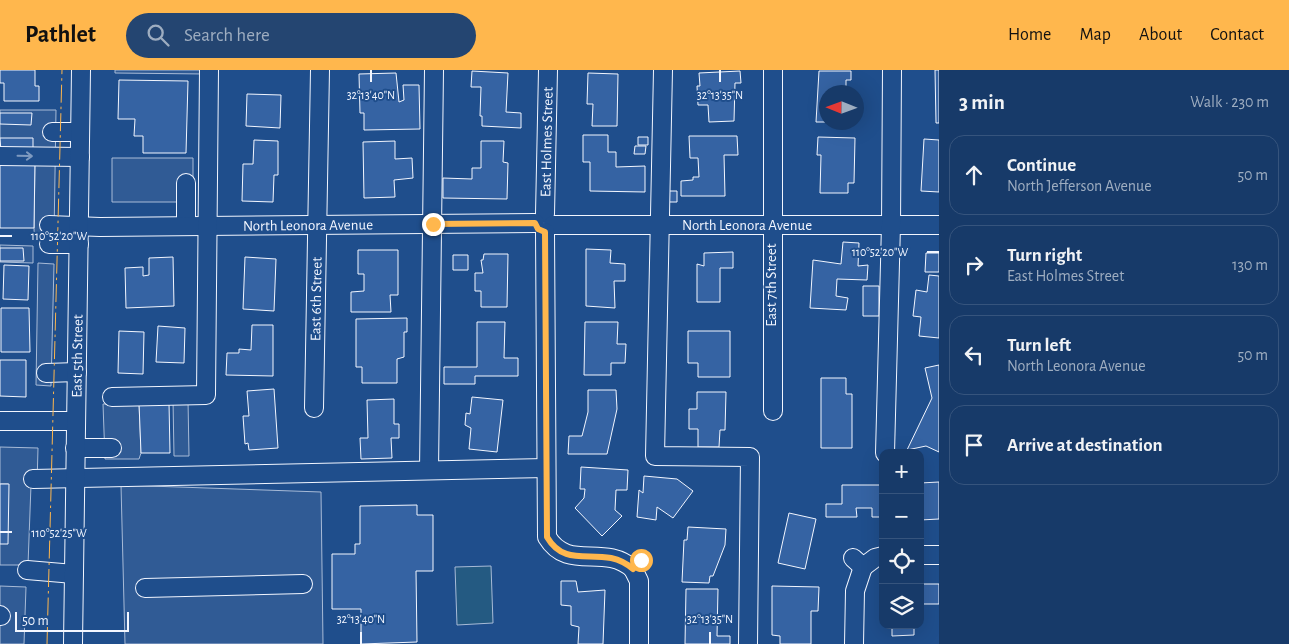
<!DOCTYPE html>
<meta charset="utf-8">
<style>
body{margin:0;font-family:"Alegreya Sans",sans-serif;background:#244571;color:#f1f3f6}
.controls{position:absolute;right:15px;bottom:15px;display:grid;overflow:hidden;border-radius:10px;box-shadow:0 5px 20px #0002}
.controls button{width:45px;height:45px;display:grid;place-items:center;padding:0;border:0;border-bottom:1px solid #36547d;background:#173a69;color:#f1f3f6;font:25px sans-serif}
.compass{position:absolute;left:819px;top:15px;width:45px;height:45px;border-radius:50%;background:#173a69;box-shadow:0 5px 20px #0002;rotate:271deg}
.scale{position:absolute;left:15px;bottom:12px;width:114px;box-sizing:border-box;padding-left:5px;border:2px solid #f2f6ff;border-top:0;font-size:14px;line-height:18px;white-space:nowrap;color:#f2f6ff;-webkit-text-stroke:4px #1f4e8c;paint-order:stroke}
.stop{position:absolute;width:15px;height:15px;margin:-11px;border:4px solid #ffb74d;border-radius:50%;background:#fff}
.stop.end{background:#ffb74d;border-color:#fff;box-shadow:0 1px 5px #0008}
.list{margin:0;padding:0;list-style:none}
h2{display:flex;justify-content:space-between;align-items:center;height:65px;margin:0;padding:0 20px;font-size:21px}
h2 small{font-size:16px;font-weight:400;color:#9eadc0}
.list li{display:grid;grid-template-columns:32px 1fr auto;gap:15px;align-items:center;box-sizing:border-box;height:80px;margin:0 10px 10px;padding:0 10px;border:1px solid #36547d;border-radius:15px}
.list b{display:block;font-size:19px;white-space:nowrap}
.list p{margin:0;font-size:16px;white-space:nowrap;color:#9eadc0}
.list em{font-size:16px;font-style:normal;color:#9eadc0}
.icon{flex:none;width:28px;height:28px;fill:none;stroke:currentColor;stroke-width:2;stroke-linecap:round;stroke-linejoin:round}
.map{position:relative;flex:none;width:939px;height:574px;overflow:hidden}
header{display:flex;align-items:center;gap:30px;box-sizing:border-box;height:70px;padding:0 25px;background:#ffb74d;color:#111}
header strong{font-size:24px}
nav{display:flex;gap:28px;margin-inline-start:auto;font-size:18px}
.search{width:350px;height:45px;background:#244571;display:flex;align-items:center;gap:12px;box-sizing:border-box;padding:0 18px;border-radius:28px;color:#9eadc0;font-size:19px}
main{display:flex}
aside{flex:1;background:#173a69}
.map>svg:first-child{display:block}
.green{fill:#245a82;stroke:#a8bbd7}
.parking{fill:#305b95;stroke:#a8bbd7}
.building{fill:#3563a3;stroke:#f2f6ff}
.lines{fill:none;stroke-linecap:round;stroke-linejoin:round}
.minor-casing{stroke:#f2f6ff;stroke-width:20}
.minor{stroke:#1f4e8c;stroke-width:18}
.power{stroke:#ffb74d;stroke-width:1;stroke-dasharray:18 4 2.5 4;stroke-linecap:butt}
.oneway{stroke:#7e9ac0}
.route{stroke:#ffb74d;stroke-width:6}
.ticks{fill:none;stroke:#f2f6ff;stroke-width:2}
.labels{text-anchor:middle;stroke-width:4;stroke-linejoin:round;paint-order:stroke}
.street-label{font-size:15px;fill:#f2f6ff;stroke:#1f4e8c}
.ticks-label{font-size:12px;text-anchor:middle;fill:#f2f6ff;stroke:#1f4e8c;stroke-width:4;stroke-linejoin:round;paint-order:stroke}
</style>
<header>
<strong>Pathlet</strong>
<div class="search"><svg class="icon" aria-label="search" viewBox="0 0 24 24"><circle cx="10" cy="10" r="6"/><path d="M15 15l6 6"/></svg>Search here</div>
<nav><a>Home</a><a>Map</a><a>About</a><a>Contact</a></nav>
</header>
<main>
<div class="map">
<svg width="939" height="574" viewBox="0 0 939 574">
<rect width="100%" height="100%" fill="#1f4e8c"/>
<!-- green -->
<path class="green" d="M491 496 493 553 457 555 455 497Z"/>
<!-- parking -->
<path class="parking" d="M115 0H205V4L115 3Z
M0 40H56L54 167 34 166 35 89 0 88Z
M112 88H193V132H112Z
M0 175 33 176V193L0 192Z
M38 193 54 194 51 316 36 315Z
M173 330H188L189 386H174Z
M139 333 141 383 139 389H105L103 334Z
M0 377 38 378 37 415H31L28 495H0V474L8 414H0Z
M121 415 321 422 323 574H125Z
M0 516 26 517 24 574H0Z"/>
<!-- building -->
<path class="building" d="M0 0H35V16H39V31H4V13H0Z
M935 0H939V53H936Z
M472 1 508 3 506 42 521 43V58L482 56V46H480L481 17H471Z
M740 1 741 13H735L734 51 709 52 708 35H698L697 16H700L699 3Z
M819 1H851V10H846V22H826V52H816Z
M396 3 399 32 404 30 403 15H419L420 59 364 60V43H360L359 4Z
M588 3 618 4 617 56H592L593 34H587Z
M119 10 188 11 186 83H143V66H134L135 49H118Z
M247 24 281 25 280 58 246 56Z
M0 43H32L31 55 0 54Z
M583 65H608V82H616V97L645 96V122L590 121V92H583Z
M689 66H737L738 85H724L725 126H681V111L693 110V107H699L698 88H690Z
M638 67H648V75H638Z
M818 67 855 68 854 113H848V123H820L821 85H817Z
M0 68H33V84L1 82Z
M924 69 939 70V122L921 121Z
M254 70 278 71V105H274L273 132 242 131 243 94H253Z
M395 71V89L412 88 413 108 394 110 395 127 364 128 363 72Z
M481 71H504L503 92 508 93 507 129 443 128V108L472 109V98H481Z
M635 76H646L645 84H634Z
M0 88 35 89 34 158H0Z
M668 121H677V132H667Z
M843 172 859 173 858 196 868 195 867 210 837 209 836 226 848 228 846 240 810 238 813 190 841 194Z
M0 178H23L24 191H0Z
M586 179 611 180 610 193 625 194V211H614L615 238 586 236Z
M358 180H398V225H390L391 242H351V222L364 221V204H358Z
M733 182V198H720V232H697V194L704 196V183Z
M926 183H939V202H925Z
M484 184H508L507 237H481V221H475V203H483L481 190H483Z
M453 185H468V200H453Z
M173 187 174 236 126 238 125 198 143 197V206L149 205V188Z
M245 187 276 189 274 241 243 239Z
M4 195 29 196 28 230 3 229Z
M929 205 939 206V268L919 266 921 247 913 246 916 220 927 222Z
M863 216H879V246H863Z
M1 238H29L30 282H1Z
M407 248V262H404V287L397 289V313H362V297H356V249Z
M477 252H505L504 288H518V306H475V314H444V297H477Z
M585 252H618L617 274H626L625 293H611V305H584Z
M252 255H273V306L226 305 227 283H239V279L251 280Z
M158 256 185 258 184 293 156 292Z
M119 261 144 262 143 304 118 303Z
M688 261H730V307H698V293H688Z
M0 290H26V327L0 326Z
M939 295V382L926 376 907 380 932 328 925 298Z
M821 308H846V324H852V378H821Z
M274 319 278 378 249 380 248 373 245 374 243 346H249L247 321Z
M588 320H616L617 339 607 384H568L569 366H582L588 342Z
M697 322H726L725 360H720L719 377H698V359H689V339H697Z
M472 327 503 330 497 382 469 379 471 358 465 355 466 343 470 344Z
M394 329V354H399V368H391L392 388 361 389 360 368H368L367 330Z
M139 333H169L170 383H141Z
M581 397 628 400 627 420H616L615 440 622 446 602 466 575 438 584 428 585 419H580Z
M644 406 677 409 693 421 673 448 657 437 656 450 637 447 639 420 643 423Z
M939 412V449L920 450V413Z
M0 414H9L8 474H0Z
M842 415H883V447H872V438H856L857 447H826V434H842Z
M417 435V445H433V501H416L417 572 361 574V539H332V484H355V474H360V436Z
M789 443 816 449 805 499 778 493Z
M688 457 726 459 725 475 713 506H710L709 513 682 512 684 470H687Z
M561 511H576L578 522 605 520 603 574H578L579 557 571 555V536L561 535Z
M920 514H939V534H920Z
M772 516 819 517 818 541H811V574H780V566L772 565Z
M686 519H718L717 566H730V574H685Z
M892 555H914V565L892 566Z"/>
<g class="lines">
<defs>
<g id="minor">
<path d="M663 0 655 386 750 387 748 574"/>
<path d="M52 62H80"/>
<path d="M0 86 80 87"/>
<path d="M186 113V156"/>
<path id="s1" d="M545 144 548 0"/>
<path id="s2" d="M49 155 100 157 535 153"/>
<path id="s3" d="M553 155H939"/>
<path d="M545 162 547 467C568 502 604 473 633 499L641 490"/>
<path d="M49 174H79"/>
<path d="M46 303 77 302"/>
<path d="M112 327 206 325 209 0"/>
<path id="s4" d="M314 338 320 0"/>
<path d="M773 341V0"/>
<path d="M0 351H76"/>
<path d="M75 378H112"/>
<path d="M885 383 891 155 892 0"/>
<path d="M429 400 434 0"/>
<path d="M33 409 546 398"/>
<path d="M920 485H939"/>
<path d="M853 488 863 497 875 488 883 486"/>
<path d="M633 499 639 511V574"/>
<path d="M27 500 74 504"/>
<path d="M145 518 303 514"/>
<path d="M0 545 1 546"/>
<path id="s5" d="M73 574 81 0"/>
<path d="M854 574 855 521 863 497"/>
</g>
</defs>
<!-- minor casing -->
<use href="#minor" class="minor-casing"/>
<!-- minor -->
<use href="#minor" class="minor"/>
<!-- power -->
<path class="power" d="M47 574 62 0"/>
</g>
<!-- one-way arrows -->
<defs><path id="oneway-shaft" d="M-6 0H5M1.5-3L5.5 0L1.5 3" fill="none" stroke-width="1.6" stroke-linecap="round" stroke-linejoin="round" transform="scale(1.25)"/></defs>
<use class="oneway" href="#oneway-shaft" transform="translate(25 86) rotate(1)"/>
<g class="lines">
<!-- route -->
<path class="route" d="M433 154 535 153 538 159 545 162 547 467C568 503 602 472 633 499L641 490"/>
</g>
<!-- ticks -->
<path class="ticks" d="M371 12V0M720 12V0M0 166H12M927 182H939M0 462H12M361 574V562M710 574V562"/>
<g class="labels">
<!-- street labels -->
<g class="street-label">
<text dy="5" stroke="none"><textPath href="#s1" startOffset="72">East Holmes Street</textPath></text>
<text dy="5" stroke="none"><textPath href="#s2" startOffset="259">North Leonora Avenue</textPath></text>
<text dy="5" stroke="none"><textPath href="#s3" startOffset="194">North Leonora Avenue</textPath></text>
<text transform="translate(771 215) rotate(-90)" y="5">East 7th Street</text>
<text dy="5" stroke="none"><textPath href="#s4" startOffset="109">East 6th Street</textPath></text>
<text dy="5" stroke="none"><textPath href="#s5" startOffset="288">East 5th Street</textPath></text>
</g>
</g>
<g class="ticks-label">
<text x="371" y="29">32°13'40"N</text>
<text x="720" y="29">32°13'35"N</text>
<text x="59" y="170">110°52'20"W</text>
<text x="880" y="186">110°52'20"W</text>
<text x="59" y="467">110°52'25"W</text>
<text x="361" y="553">32°13'40"N</text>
<text x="710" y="553">32°13'35"N</text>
</g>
</svg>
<div class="controls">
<button>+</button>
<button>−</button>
<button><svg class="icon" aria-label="locate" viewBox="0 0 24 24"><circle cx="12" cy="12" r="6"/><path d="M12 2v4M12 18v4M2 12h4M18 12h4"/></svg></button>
<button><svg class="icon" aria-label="layers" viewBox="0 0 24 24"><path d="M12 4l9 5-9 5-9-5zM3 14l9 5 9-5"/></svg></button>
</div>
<svg class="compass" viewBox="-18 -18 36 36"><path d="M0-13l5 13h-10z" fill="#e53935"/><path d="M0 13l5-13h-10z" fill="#9eadc0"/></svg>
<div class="scale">50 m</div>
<div class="stop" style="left:641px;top:490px"></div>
<div class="stop end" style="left:433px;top:154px"></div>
</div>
<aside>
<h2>3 min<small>Walk · 230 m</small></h2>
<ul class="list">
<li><svg class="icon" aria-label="ahead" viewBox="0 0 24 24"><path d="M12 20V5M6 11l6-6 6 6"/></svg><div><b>Continue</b><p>North Jefferson Avenue</p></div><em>50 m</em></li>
<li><svg class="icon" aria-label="right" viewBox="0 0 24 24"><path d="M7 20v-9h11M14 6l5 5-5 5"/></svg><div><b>Turn right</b><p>East Holmes Street</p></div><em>130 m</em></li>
<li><svg class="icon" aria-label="left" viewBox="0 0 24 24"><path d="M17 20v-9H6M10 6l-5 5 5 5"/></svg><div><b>Turn left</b><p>North Leonora Avenue</p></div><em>50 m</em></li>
<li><svg class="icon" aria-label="arrive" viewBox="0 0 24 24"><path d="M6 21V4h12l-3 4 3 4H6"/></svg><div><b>Arrive at destination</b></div></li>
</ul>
</aside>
</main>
